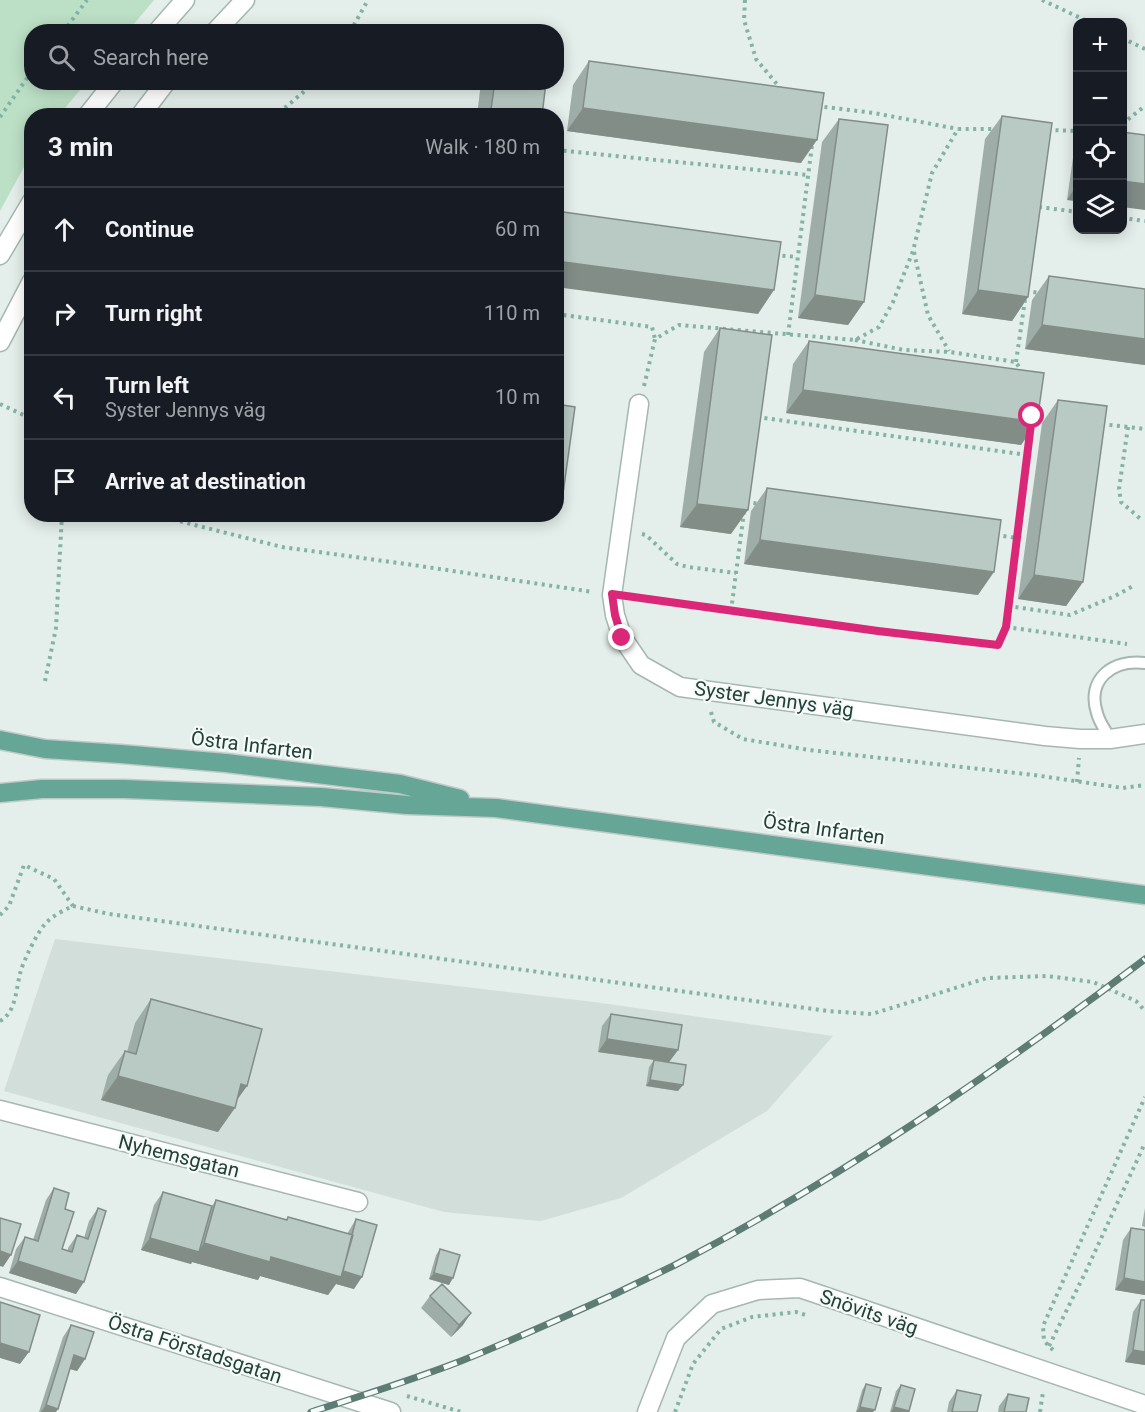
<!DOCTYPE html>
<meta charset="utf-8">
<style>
body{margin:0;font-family:Roboto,sans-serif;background:#20242c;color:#f1f3f6}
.controls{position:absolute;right:18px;top:18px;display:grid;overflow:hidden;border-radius:12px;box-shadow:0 3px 15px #0003}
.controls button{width:54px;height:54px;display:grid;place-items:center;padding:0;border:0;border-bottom:2px solid #363941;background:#171b24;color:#f1f3f6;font:30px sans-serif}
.stop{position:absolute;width:18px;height:18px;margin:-14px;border:4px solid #db2777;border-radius:50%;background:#fff}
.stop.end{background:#db2777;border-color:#fff;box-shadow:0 2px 6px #0008}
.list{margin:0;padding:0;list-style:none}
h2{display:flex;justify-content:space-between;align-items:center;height:78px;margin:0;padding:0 24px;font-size:26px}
h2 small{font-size:20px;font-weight:400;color:#9ea1a6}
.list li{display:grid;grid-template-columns:39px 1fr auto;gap:18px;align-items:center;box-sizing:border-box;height:84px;padding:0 24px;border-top:2px solid #363941}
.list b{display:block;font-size:22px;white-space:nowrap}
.list p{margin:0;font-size:20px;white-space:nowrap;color:#9ea1a6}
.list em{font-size:20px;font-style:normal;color:#9ea1a6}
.icon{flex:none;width:33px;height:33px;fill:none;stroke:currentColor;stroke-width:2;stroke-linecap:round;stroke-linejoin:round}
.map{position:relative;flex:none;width:1145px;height:1412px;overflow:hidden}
.search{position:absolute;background:#171b24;box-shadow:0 3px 15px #0003;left:24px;top:24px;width:540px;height:66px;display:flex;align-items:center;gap:15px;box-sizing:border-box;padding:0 21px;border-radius:24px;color:#9ea1a6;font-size:22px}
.panel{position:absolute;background:#171b24;box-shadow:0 3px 15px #0003;left:24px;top:108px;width:540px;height:414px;border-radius:24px}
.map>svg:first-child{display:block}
.built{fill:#d2ded9}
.green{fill:#bce0c6}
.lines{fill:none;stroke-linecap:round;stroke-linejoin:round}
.service-casing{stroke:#a6b7b1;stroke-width:14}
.minor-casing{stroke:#a6b7b1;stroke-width:21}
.tertiary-casing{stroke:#a6b7b1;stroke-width:21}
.primary-casing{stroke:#c1cac8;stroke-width:21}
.path{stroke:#83b3a5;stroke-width:4;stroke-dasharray:3 4.5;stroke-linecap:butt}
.service{stroke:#fff;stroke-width:10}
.minor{stroke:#fff;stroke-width:18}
.tertiary{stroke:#fff;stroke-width:18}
.primary{stroke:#66a696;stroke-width:18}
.rail-casing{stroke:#5d7c74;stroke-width:7}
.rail{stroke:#f5faf8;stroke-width:4.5;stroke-dasharray:14;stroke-linecap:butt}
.wall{fill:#9fada8}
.shaded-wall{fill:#828d88}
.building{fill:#b9c9c3;stroke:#828d88;stroke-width:1.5}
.route{stroke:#db2777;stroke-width:8}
.labels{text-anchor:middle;stroke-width:4.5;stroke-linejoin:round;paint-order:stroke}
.street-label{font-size:20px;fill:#224139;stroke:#f5faf8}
</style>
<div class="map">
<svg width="1145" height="1412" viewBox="0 0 1145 1412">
<rect width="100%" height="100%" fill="#e4eeea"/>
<!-- built -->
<path class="built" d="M55 939 594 1002 833 1036 767 1111 621 1198 541 1221 444 1212 4 1091Z"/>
<!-- green -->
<path class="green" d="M0 0H154L128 31 32 32V82L86 83 59 115 32 116 31 154 0 211Z"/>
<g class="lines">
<defs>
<path id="service" d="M1110 739C1106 731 1099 722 1097 713 1086 679 1113 659 1145 663"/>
<path id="minor" d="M639 404 612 595 615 615 622 637 641 665 680 687 1045 736 1080 739H1110L1145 734
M0 1110 358 1202
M0 1287 391 1412
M647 1412 676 1338 712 1304 758 1290 800 1288 1145 1405"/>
<path id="tertiary" d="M157 32 185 0
M215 32 245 0
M87 116 114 82
M140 116 166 82
M0 255 32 201
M0 342 32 281"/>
<path id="primary" d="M0 740 45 749 121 754 226 763 400 784 460 799
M0 793 42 789H124L321 797 407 805 496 808 1145 895"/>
</defs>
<!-- service casing -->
<use href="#service" class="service-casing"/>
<!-- minor casing -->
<use href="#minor" class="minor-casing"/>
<!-- tertiary casing -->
<use href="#tertiary" class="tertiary-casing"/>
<!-- primary casing -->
<use href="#primary" class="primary-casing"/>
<!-- path -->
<path class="path" d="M745 0 744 20 756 59 781 89
M1042 0 1089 22
M63 32 87 0
M350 32 368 0
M1122 38 1145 49
M817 106 874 113 958 129
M272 116 286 107 315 82
M0 117 32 71
M1122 124 1145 106
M1048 130 1078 131
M556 150 808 175
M1039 207 1078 212
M1122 218 1145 221
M914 252 928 315 949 351
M775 255 797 257
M1026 291 1040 293
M556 314 652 327 655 339
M788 335 812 145
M855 340 904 350 950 352 1016 362 1022 372
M1016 362 1025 300
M644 386 655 339 679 325 855 340 879 327 893 302 913 251 932 173 958 129H995
M0 404 32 419
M1033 416 1050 418
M757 417 1027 455
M1102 424 1145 429
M1128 427 1119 489 1121 502 1143 521
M746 502 760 504
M151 514 282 547 413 565 593 592
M642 534 646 535 677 564 688 567 736 573
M996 535 1017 538
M633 597 878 631 998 645 1006 627 1031 427
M1008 606 1070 615 1115 596 1135 585
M731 611 744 512
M1006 627 1127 644
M45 681 56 628 62 514
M711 712 714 722 743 739 809 750 1034 775 1123 788 1145 785
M1077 782 1079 758
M0 915 9 906 24 865 54 879 73 906
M0 1021C17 1012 16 986 21 970 25 958 37 933 45 924 52 916 64 910 73 906L109 914 828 1011 872 1014 987 978 1047 976 1093 982 1136 1001 1145 1011
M1049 1346 1087 1269 1145 1143
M1053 1350 1044 1341 1043 1326 1145 1097
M407 1396 461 1412
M675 1412 693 1364 721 1329 752 1317 796 1312 809 1316
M1040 1412 1043 1392"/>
<!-- service -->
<use href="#service" class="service"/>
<!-- minor -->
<use href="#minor" class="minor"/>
<!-- tertiary -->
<use href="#tertiary" class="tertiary"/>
<!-- primary -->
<use href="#primary" class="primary"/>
<defs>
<path id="rail" d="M311 1412C361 1396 412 1380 461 1361 513 1340 564 1317 615 1294 635 1284 655 1275 675 1265 841 1178 996 1072 1145 959"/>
</defs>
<!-- rail casing -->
<use href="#rail" class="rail-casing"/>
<!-- rail -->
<use href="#rail" class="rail"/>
</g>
<!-- wall -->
<path class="wall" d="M589 61 801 163 567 131 573 85Z
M481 82H546L542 116H477Z
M1002 116 1028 297 1012 321 962 314 985 139Z
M839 119 864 302 848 325 798 318 822 142Z
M1077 146V201L1067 200 1074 151Z
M1049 276 1145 289V365L1025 349 1032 300Z
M720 328 731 534 680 527 704 352Z
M809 341 1037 422 1021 445 786 413 793 364Z
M1058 400 1083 582 1066 606 1018 599 1042 423Z
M767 488 978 595 744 564 751 511Z
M151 999 247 1086 237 1099 218 1132 101 1100 108 1075 125 1051 127 1052 135 1023Z
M611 1014 678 1050 669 1062 598 1052 602 1026Z
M654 1060 678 1091 646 1086 649 1067Z
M54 1188 65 1209 62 1249 68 1250V1248L77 1235 84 1238 89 1221 98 1208 76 1294 9 1273 16 1249 25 1237 33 1240 46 1200Z
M163 1192 212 1206 216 1200 286 1220 288 1217 347 1234 356 1219 354 1289 336 1284 328 1295 260 1276 258 1280 192 1262 191 1264 141 1250 154 1205Z
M1145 1208V1227L1142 1226Z
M1131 1228 1145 1295 1115 1290 1123 1240Z
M440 1249 449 1285 429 1279 436 1255Z
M430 1296 463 1325 451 1337 421 1308Z
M1141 1300 1145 1365 1125 1362 1133 1312Z
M71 1325 85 1359 77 1371 70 1369 56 1412H39L63 1337Z
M866 1384 873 1412H856L862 1390Z
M901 1385 909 1412H890L896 1391Z
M957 1390 977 1412H947L949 1402Z
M1008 1394 1026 1412H998L999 1406Z"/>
<!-- shaded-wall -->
<path class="shaded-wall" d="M583 108 817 140 801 163 567 131Z
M1122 181 1145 184V210L1122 207Z
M1077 185V201L1067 200Z
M556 261 774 290 758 314 556 287Z
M978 290 1028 297 1012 321 962 314Z
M815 295 864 302 848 325 798 318Z
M1042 325 1145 339V365L1025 349Z
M803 390 1037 422 1021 445 786 413Z
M556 500 562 501 558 507H556Z
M697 504 748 510 731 534 680 527Z
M760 540 994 572 978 595 744 564Z
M1034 575 1083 582 1066 606 1018 599Z
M607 1039 678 1050 669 1062 598 1052Z
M118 1076 241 1084 247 1086 232 1107 235 1108 218 1132 101 1100Z
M650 1080 683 1085 678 1091 646 1086Z
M150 1238 198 1251 204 1243 342 1271 362 1277 354 1289 336 1284 328 1295 260 1276 258 1280 192 1262 191 1264 141 1250Z
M0 1251 11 1255 3 1267 0 1266Z
M18 1261 84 1282 76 1294 9 1273Z
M434 1273 453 1278 449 1285 429 1279Z
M1124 1278 1145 1282V1295L1115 1290Z
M471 1313 463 1325 451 1337 459 1325Z
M0 1343 29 1352 20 1364 0 1358Z
M1133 1350 1145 1352V1365L1125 1362Z
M74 1355 85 1359 77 1371 66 1368Z
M46 1405 58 1409 56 1412H41Z
M860 1407 875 1410 873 1412H856Z
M894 1407 909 1411V1412H891Z"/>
<!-- building -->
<path class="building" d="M589 61 824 93 817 140 583 108Z
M495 82H546L542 116H490Z
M1002 116 1052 123 1028 297 978 290Z
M839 119 888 125 864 302 815 295Z
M1122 132 1145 135V184L1122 181Z
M556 211 781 242 774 290 556 261Z
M1049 276 1145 289V339L1042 325Z
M720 328 772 335 748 510 697 504Z
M809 341 1044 373 1037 422 803 390Z
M1058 400 1107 406 1083 582 1034 575Z
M556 404 575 407 562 501 556 500Z
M767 488 1001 520 994 572 760 540Z
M151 999 262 1029 247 1086 241 1084 235 1108 118 1076 125 1051 136 1054Z
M611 1014 682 1025 678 1050 607 1039Z
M654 1060 686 1065 683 1085 650 1080Z
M54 1188 69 1193 65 1209 74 1212 62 1249 72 1252 77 1235 88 1239 98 1208 106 1211 84 1282 18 1261 25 1237 38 1241Z
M163 1192 212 1206 199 1252 150 1238Z
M216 1200 287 1220 288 1217 353 1235 341 1277 271 1257 270 1262 204 1243Z
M0 1218 21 1224 11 1255 0 1251Z
M356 1219 377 1225 362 1277 343 1271Z
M1131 1228 1145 1230V1282L1124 1278Z
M440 1249 460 1255 453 1278 434 1273Z
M442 1284 471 1313 459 1325 430 1296Z
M1141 1300H1145V1352L1133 1350Z
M0 1302 40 1315 29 1352 0 1343Z
M71 1325 94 1332 85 1359 74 1355 58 1409 46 1405Z
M866 1384 881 1388 875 1410 860 1407Z
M901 1385 915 1389 909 1411 894 1407Z
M957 1390 981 1395 977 1412H952Z
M1008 1394 1029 1398 1026 1412H1004Z"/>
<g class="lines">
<!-- route -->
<path class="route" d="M622 638 615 615 612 594 878 631 998 645 1006 627 1032 416"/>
</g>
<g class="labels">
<!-- street labels -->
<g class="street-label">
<text transform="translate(774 699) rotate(8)" y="7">Syster Jennys väg</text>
<text transform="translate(252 745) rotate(7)" y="7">Östra Infarten</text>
<text transform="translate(824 829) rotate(8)" y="7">Östra Infarten</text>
<text transform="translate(179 1156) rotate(14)" y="7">Nyhemsgatan</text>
<text transform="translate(869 1312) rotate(19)" y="7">Snövits väg</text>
<text transform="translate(195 1349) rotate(18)" y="7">Östra Förstadsgatan</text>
</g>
</g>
</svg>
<div class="controls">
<button>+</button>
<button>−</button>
<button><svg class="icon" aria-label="locate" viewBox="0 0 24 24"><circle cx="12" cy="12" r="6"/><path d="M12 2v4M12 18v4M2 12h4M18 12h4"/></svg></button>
<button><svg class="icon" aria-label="layers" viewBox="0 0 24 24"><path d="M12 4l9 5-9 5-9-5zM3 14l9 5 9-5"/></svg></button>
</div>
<div class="stop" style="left:1032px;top:416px"></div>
<div class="stop end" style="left:622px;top:638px"></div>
<div class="search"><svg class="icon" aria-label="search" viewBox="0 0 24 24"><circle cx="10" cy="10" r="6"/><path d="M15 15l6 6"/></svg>Search here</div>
<section class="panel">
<h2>3 min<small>Walk · 180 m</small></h2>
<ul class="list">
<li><svg class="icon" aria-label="ahead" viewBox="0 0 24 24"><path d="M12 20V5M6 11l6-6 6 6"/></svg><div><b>Continue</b></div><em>60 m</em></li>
<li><svg class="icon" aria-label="right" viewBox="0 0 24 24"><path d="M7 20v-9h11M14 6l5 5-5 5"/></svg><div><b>Turn right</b></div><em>110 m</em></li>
<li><svg class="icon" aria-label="left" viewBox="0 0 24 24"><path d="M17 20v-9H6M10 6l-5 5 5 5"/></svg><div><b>Turn left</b><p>Syster Jennys väg</p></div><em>10 m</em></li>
<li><svg class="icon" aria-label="arrive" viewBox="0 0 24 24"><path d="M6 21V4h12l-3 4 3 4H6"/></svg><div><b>Arrive at destination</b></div></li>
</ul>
</section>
</div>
